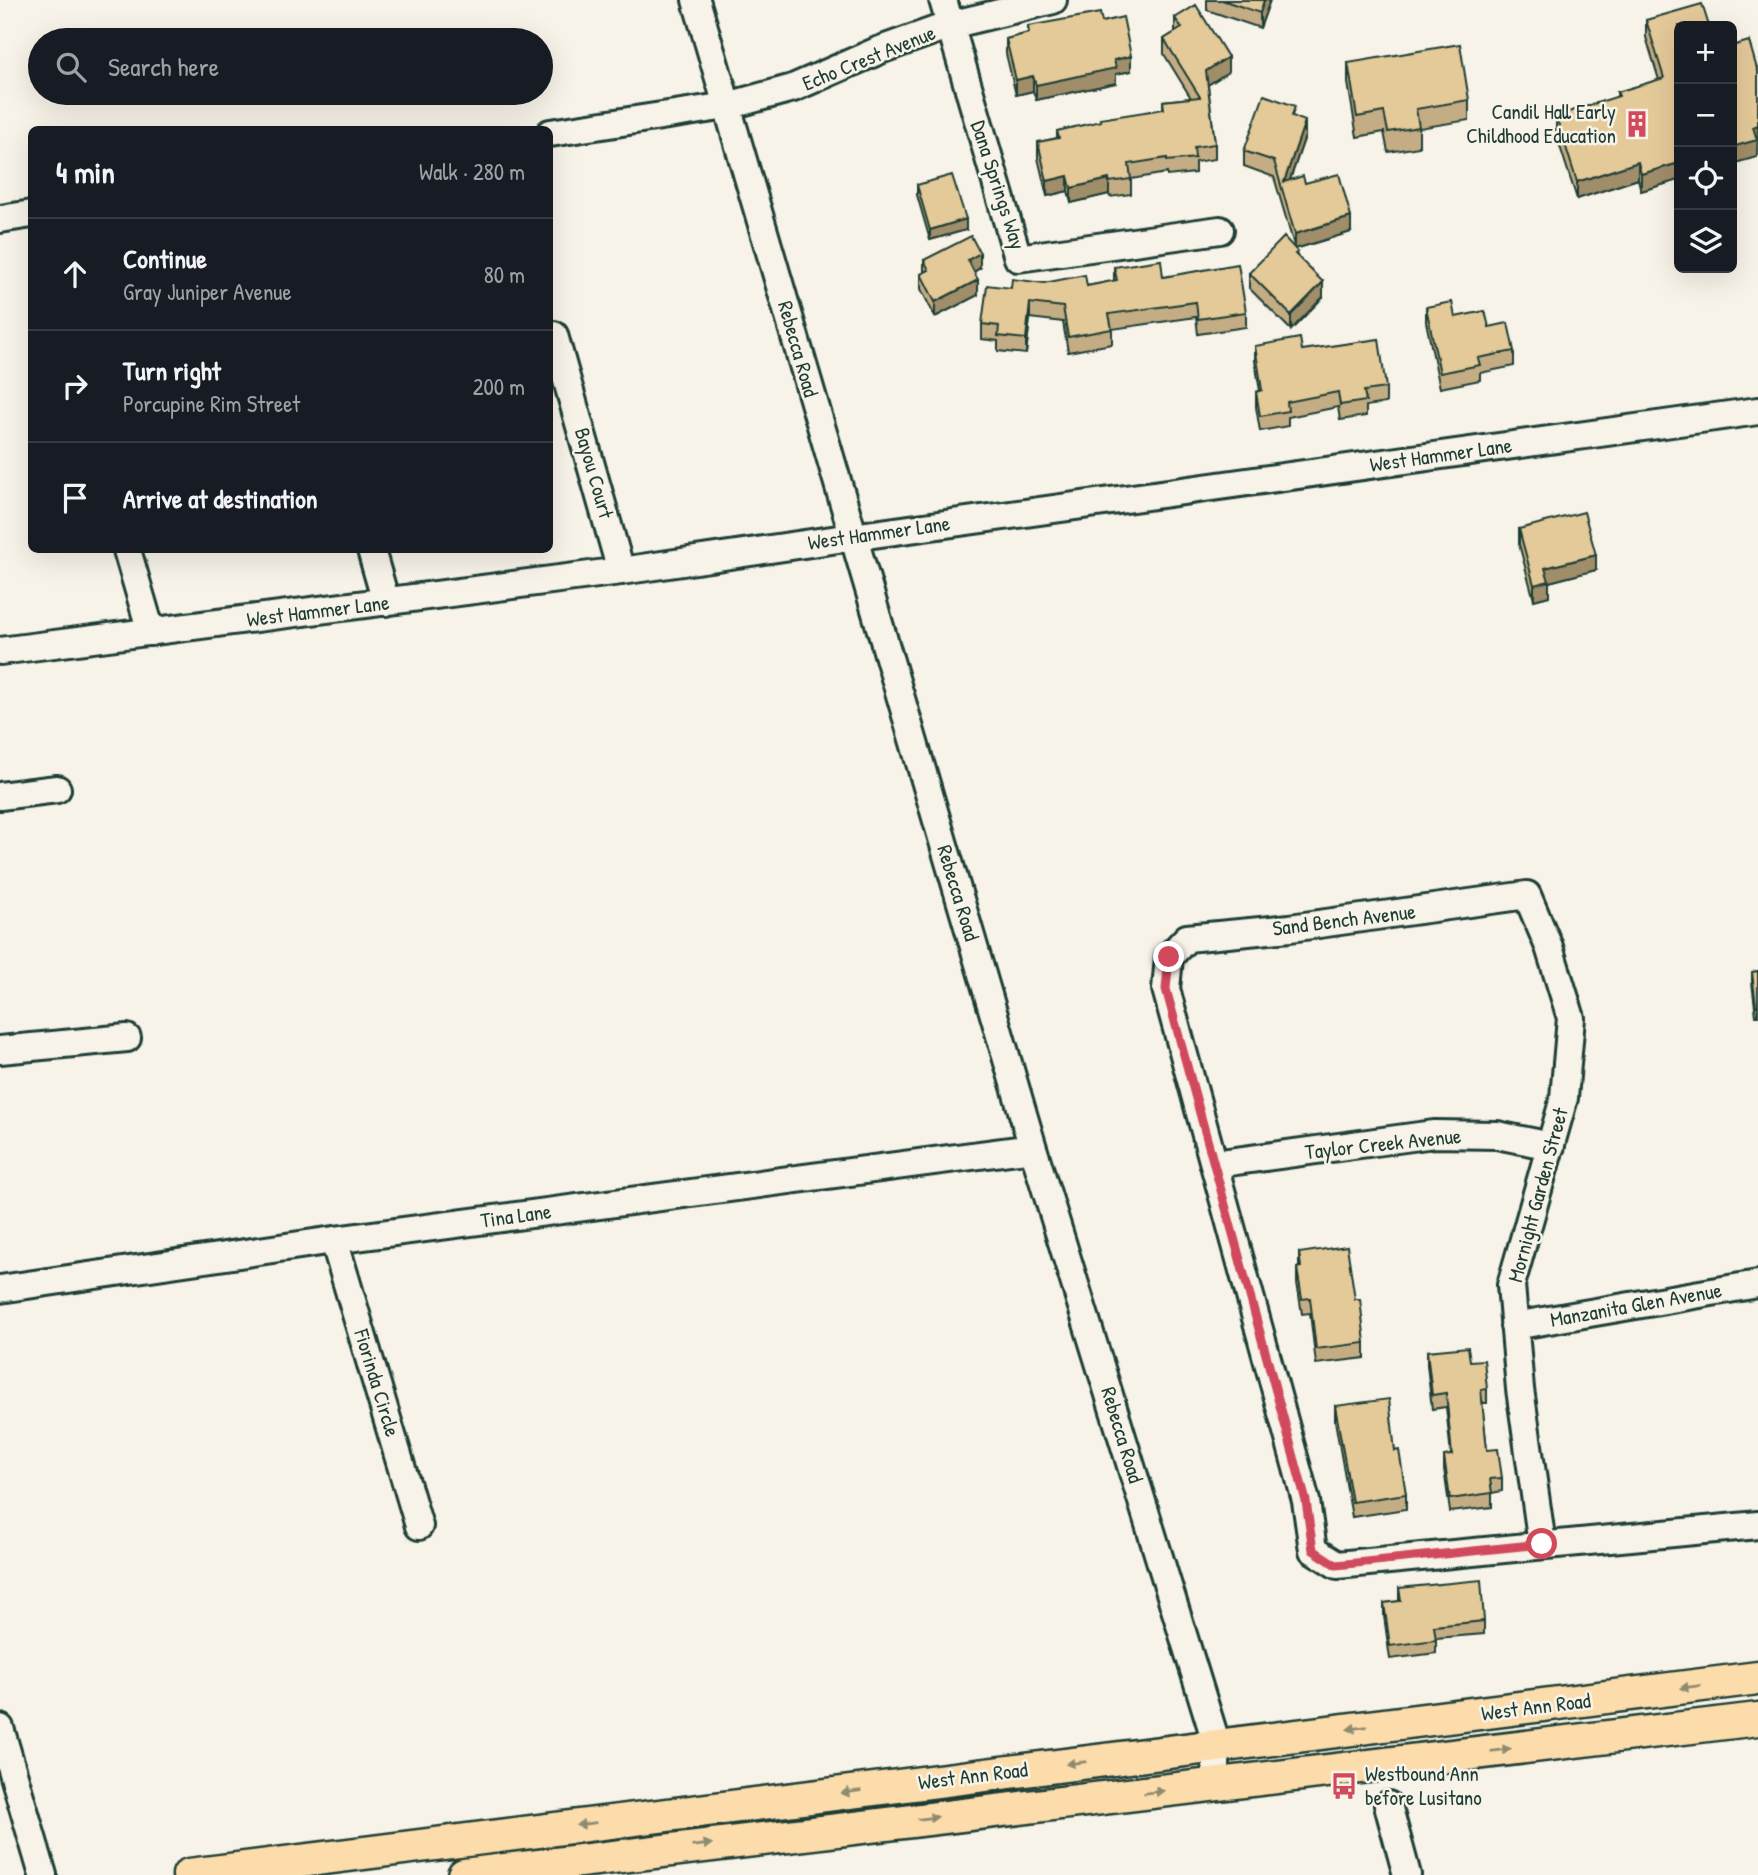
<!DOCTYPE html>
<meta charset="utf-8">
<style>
body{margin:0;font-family:"Patrick Hand",sans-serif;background:#20242c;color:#f1f3f6}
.controls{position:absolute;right:21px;top:21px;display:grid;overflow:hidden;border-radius:10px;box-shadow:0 7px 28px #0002}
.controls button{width:63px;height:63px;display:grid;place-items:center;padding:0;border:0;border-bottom:2px solid #363941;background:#171b24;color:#f1f3f6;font:35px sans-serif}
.stop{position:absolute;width:21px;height:21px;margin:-16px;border:5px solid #d1495b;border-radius:50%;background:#fff}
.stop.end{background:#d1495b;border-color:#fff;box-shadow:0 2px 7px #0008}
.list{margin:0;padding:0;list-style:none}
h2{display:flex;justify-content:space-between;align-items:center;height:91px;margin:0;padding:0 28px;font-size:30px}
h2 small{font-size:23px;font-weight:400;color:#9ea1a6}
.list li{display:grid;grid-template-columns:46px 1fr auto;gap:21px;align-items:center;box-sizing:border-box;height:112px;padding:0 28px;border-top:2px solid #363941}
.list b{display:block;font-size:26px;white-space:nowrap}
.list p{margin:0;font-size:23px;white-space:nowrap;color:#9ea1a6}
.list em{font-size:23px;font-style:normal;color:#9ea1a6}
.icon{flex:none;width:38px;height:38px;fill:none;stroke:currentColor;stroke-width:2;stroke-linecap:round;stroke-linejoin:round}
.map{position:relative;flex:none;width:1758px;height:1875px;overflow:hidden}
.search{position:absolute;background:#171b24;box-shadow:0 7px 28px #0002;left:28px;top:28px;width:525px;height:77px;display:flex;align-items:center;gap:18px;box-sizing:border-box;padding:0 24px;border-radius:38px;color:#9ea1a6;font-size:26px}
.panel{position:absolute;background:#171b24;box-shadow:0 7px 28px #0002;left:28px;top:126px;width:525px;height:427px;border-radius:10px}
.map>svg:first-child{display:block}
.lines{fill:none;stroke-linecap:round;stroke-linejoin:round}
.minor-casing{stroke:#1f3d34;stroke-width:32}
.major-casing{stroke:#1f3d34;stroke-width:37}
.minor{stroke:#f7f3e8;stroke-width:26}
.major{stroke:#fddcac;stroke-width:32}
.wall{fill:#c4ad84;stroke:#1f3d34;stroke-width:2}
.shaded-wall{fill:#a08d6b;stroke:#1f3d34;stroke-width:2}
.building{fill:#e4c999;stroke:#1f3d34;stroke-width:2}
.oneway{fill:#8e8c70}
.route{stroke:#d1495b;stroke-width:9}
.labels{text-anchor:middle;stroke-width:5;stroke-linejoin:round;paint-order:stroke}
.street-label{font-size:21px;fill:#1f3d34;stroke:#f7f3e8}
.poi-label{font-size:21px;fill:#1f3d34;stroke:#f7f3e8;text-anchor:end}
</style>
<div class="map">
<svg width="1758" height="1875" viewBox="0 0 1758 1875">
<rect width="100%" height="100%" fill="#f7f3e8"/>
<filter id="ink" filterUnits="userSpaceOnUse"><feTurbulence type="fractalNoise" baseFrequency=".0143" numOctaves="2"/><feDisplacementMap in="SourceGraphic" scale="14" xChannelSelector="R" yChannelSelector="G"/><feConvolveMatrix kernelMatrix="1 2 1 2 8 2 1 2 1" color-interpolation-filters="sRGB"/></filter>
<g filter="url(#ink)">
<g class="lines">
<defs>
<path id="minor" d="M696 0 1033 1148 1217 1745 1215 1785
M943 0 1018 258 1220 230
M550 133 727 106 793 88 880 50 950 25 1053 0
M0 219 32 214
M554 335 621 571
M127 550 151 632
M371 550 386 602
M0 651 621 571 852 537 1758 411
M0 796 57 789
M0 1050 127 1038
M1214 1164 1434 1134 1497 1135 1551 1146
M334 1240 419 1526
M0 1289 334 1240 1033 1148
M1514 1326 1758 1284
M1542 1544 1520 1389 1511 1285 1564 1098 1571 1018 1549 947 1527 895 1290 928 1187 938 1169 957 1166 989 1306 1501 1313 1550 1337 1565 1758 1525
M0 1728 43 1875
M1388 1805 1407 1875"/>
<path id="major" d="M189 1875 1758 1678
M464 1875 1758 1719"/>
</defs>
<!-- minor casing -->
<use href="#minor" class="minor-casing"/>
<!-- major casing -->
<use href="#major" class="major-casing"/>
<!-- minor -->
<use href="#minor" class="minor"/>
<!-- major -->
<use href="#major" class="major"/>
</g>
<!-- wall -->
<path class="wall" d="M1207 0H1270L1260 28 1207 10Z
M1175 18 1228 72 1208 85 1215 144V159L1195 162V173L1167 176V173L1131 179V194L1110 197 1109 194 1071 203 1068 191 1047 196 1038 158V142L1057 138V131L1163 109V101L1191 98 1164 54V39L1175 32Z
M1646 20 1679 26V180L1641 191 1638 179 1577 199 1556 134V116L1617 97V92L1659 80 1646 37Z
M1102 22 1131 71 1116 74V83L1036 100 1033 91 1016 95 1006 54V39L1028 33V26Z
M1348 63 1469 100V120L1419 128V147L1388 152 1384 132 1357 137 1348 83Z
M1295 117 1305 136 1290 180 1305 183 1351 232 1295 249 1298 257 1323 297 1291 330 1249 288V273L1295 249 1274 177 1244 166V151Z
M917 185 966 230 930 240 917 195Z
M924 260 980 268 974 272 978 295 935 317 921 289V274L924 273Z
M1114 267 1163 277 1246 312V327L1198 334 1196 317 1112 329V344L1068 352 1063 322 1030 318 1026 354 998 351V341L982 339V324L1011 288 1044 283 1087 286 1114 281Z
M1426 307 1455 317 1489 327 1514 351V366L1480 373V380L1440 388 1426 322Z
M1255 346 1302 350 1386 388V403L1366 406V416L1340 420 1338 407 1288 417V426L1260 431 1256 407V392L1260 391 1255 361Z
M1519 529 1596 570 1549 582V596L1534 600 1519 544Z
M1758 971V1016H1756L1752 982V972Z
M1299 1253 1355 1299 1365 1343V1358L1316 1364 1310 1313 1302 1314 1297 1283V1268L1299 1267Z
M1427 1351 1470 1361 1487 1389V1403H1482L1487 1450 1502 1478V1491L1492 1493V1507L1450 1512 1444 1469V1456L1451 1455 1446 1407 1432 1409 1427 1365Z
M1335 1406 1395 1451 1406 1494V1509L1352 1517 1335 1421Z
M1399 1588 1484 1621V1634L1436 1638V1653L1390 1659 1384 1616V1603L1399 1601Z"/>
<!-- shaded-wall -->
<path class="shaded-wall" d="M1264 0H1270L1260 28V13Z
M1131 56V71L1116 74V83L1036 100V85L1114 60Z
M1228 57V72L1206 86V71Z
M1033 76V91L1016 95V80Z
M1305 121V136L1284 197V182Z
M1758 125 1757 157 1732 164V147L1753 127Z
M1638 162V179L1577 199V182Z
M1679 163V180L1641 191V174Z
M1068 176V191L1047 196V181Z
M1109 179V194L1071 203V188Z
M1351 217V232L1295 249V234Z
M966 219V230L930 240V230Z
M980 253V268L968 275V260Z
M978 280V295L935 317V302Z
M1323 282V297L1291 330V315Z
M1030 303V318L1026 354V339Z
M1596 555V570L1549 582V596L1534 600V585L1545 568Z"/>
<!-- building -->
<path class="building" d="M1222 0H1264L1260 13Z
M1702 4 1709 26H1679V163L1641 174 1638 162 1577 182 1556 116 1619 96 1617 92 1664 78 1646 20Z
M1196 5 1228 57 1206 71 1215 144 1194 147 1195 158 1167 161V158L1129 164 1131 179 1110 182 1109 179 1071 188 1068 176 1047 181 1038 142 1059 138 1057 131 1101 121 1100 119 1164 109 1163 101 1200 97 1164 39 1182 28 1175 18Z
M1100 13 1102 22 1123 17 1131 56 1114 60 1116 68 1036 85 1033 76 1016 80 1006 39 1029 33 1028 26Z
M1749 41 1757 69 1758 68V125L1753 127 1757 140 1732 147V46Z
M1460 44 1469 100 1416 109 1419 127 1388 132 1384 112 1357 117 1348 63Z
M1264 95 1295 106 1292 116 1305 121 1284 182 1303 176 1305 183 1339 174 1351 217 1295 234 1274 161 1244 151Z
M952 175 966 219 930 230 917 185Z
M971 236 980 253 968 260 978 280 935 302 921 274 929 270 924 260Z
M1284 237 1298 252 1295 254 1323 282 1291 315 1249 273Z
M1161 260 1163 277 1238 264 1246 312 1198 319 1196 302 1109 314 1112 329 1068 337 1063 307 1030 303 1026 339 998 336 999 326 982 324 987 285 1011 288 1012 279 1044 283 1085 275 1087 286 1117 280 1114 267Z
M1452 302 1455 317 1485 311 1489 327 1508 323 1514 351 1478 358 1480 365 1440 373 1426 307Z
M1300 338 1302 350 1379 339 1386 388 1364 391 1366 401 1340 405 1338 392 1287 402 1288 411 1260 416 1256 392 1262 390 1255 346Z
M1584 512 1596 555 1545 568 1549 581 1534 585 1519 529Z
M1758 971V1006H1756L1752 972Z
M1347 1246 1355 1299H1360L1365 1343 1316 1349 1310 1298 1302 1299 1297 1268 1301 1267 1299 1253Z
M1468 1347 1470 1361 1484 1360 1487 1389 1481 1390 1487 1450 1498 1449 1502 1478 1490 1479 1492 1493 1450 1499 1444 1456 1452 1455 1446 1393 1432 1395 1427 1351Z
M1389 1399 1395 1451 1399 1450 1406 1494 1352 1502 1335 1406Z
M1481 1580 1484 1621 1434 1626 1436 1640 1390 1646 1384 1603 1401 1601 1399 1588Z"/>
<!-- one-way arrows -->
<defs><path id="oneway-solid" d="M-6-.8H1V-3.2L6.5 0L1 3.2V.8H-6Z" transform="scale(1.75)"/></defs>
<g class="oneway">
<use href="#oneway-solid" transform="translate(1690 1687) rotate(173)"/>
<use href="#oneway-solid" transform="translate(1357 1728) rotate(173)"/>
<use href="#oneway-solid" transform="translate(1501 1750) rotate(-7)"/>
<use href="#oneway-solid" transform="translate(1076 1763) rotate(173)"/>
<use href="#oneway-solid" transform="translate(851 1792) rotate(173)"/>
<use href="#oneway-solid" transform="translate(1154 1792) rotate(-7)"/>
<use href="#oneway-solid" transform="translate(928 1818) rotate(-7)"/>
<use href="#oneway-solid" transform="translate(586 1824) rotate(173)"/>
<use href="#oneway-solid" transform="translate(702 1845) rotate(-7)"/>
</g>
</g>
<g class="lines" filter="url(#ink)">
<!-- route -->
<path class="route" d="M1169 957 1166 989 1306 1501 1313 1550 1336 1565 1542 1544"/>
</g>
<!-- icons -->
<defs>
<symbol id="building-bare" viewBox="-9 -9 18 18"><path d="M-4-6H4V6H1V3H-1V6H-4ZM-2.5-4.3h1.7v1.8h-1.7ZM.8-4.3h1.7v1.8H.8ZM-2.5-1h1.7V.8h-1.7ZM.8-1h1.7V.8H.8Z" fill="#d1495b" stroke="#f7f3e8" stroke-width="2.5" paint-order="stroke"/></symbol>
<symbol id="bus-bare" viewBox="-9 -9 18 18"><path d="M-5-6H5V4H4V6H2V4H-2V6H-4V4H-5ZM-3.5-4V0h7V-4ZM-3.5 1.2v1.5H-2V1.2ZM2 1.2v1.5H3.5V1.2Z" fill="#d1495b" stroke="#f7f3e8" stroke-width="2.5" paint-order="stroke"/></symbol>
</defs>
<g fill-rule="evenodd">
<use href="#building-bare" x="1618" y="105" width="38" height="38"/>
<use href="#bus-bare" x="1325" y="1767" width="38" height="38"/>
</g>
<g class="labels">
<!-- street labels -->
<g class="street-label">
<text transform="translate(869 58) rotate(-22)" y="7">Echo Crest Avenue</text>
<text transform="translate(998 185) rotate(72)" y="7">Dana Springs Way</text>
<text transform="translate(798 349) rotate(74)" y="7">Rebecca Road</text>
<text transform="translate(1441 455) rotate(-8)" y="7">West Hammer Lane</text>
<text transform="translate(594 473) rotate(74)" y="7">Bayou Court</text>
<text transform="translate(879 533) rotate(-8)" y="7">West Hammer Lane</text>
<text transform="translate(318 611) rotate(-7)" y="7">West Hammer Lane</text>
<text transform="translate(958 893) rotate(73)" y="7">Rebecca Road</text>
<text transform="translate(1344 920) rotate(-7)" y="7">Sand Bench Avenue</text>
<text transform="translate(1383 1144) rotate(-6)" y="7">Taylor Creek Avenue</text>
<text transform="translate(1538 1195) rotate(-75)" y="7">Mornight Garden Street</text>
<text transform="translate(516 1216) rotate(-8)" y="7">Tina Lane</text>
<text transform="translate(1636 1305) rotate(-10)" y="7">Manzanita Glen Avenue</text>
<text transform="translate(377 1383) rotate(73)" y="7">Fiorinda Circle</text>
<text transform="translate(1122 1435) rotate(73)" y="7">Rebecca Road</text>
<text transform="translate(1536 1707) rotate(-7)" y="7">West Ann Road</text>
<text transform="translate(973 1776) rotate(-7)" y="7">West Ann Road</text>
</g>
<!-- poi labels -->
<g class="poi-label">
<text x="1616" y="119">Candil Hall Early<tspan x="1616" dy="24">Childhood Education</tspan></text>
<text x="1365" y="1781" text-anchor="start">Westbound Ann<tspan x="1365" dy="24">before Lusitano</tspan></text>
</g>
</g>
</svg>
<div class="controls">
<button>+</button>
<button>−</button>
<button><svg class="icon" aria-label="locate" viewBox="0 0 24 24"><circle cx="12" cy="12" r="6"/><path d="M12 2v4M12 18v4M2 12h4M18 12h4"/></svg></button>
<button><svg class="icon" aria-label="layers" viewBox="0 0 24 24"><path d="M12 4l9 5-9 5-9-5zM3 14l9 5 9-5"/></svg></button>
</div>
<div class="stop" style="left:1542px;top:1544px"></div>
<div class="stop end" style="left:1169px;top:957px"></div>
<div class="search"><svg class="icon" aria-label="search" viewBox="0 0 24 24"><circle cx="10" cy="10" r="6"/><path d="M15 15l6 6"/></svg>Search here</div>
<section class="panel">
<h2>4 min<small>Walk · 280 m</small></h2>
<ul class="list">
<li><svg class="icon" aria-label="ahead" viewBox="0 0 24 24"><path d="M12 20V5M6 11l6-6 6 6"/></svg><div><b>Continue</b><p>Gray Juniper Avenue</p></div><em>80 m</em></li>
<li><svg class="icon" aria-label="right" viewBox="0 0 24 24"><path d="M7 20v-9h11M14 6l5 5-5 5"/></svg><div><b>Turn right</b><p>Porcupine Rim Street</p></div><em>200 m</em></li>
<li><svg class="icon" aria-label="arrive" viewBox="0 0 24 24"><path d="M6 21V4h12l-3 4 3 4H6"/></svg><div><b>Arrive at destination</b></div></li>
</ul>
</section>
</div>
